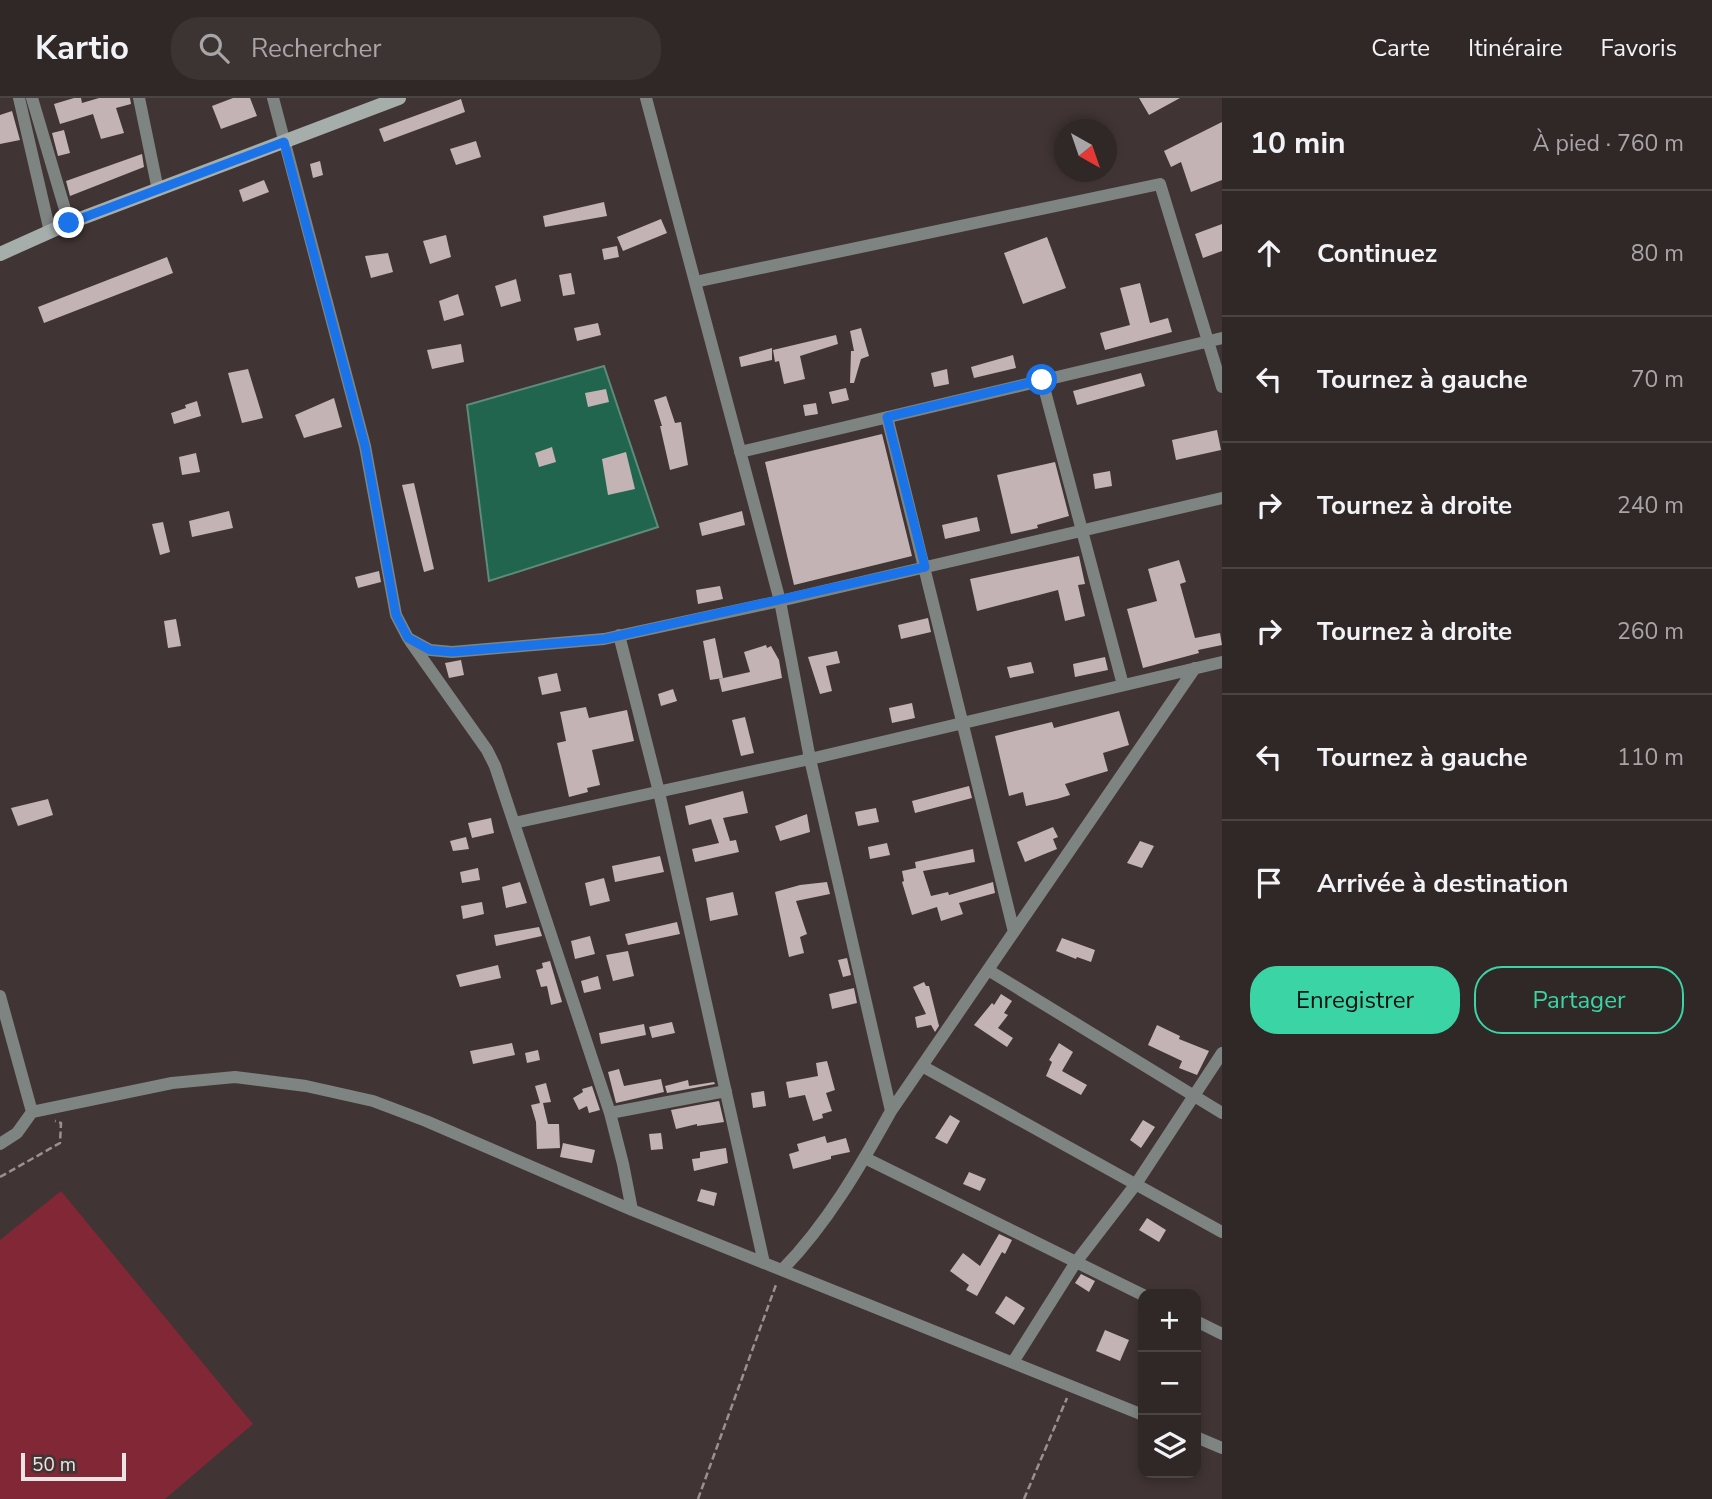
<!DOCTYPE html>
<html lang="fr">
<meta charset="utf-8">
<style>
body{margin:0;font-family:"Nunito Sans",sans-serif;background:#3c3333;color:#f1f3f6}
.controls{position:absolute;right:21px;bottom:21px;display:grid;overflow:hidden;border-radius:14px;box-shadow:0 4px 10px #0003}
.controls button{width:63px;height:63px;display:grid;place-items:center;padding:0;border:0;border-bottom:2px solid #4b4444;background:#302727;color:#f1f3f6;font:35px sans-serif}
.compass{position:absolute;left:1054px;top:21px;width:63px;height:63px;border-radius:50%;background:#302727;box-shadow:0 4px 10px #0003;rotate:140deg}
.scale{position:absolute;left:21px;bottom:18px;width:105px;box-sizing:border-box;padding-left:7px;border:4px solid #ece4e4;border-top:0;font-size:19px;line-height:24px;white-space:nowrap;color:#ece4e4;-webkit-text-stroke:5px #403434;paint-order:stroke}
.stop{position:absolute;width:21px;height:21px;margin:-16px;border:5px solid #1a73e8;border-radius:50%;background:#fff}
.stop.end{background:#1a73e8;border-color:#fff;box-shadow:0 2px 7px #0008}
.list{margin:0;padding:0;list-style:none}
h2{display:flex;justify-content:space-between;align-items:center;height:91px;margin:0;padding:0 28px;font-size:30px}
h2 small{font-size:23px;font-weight:400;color:#a8a5a7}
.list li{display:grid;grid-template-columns:46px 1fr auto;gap:21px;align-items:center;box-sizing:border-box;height:126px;padding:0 28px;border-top:2px solid #4b4444}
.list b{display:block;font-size:26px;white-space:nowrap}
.list em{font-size:23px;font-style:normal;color:#a8a5a7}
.actions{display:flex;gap:14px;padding:21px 28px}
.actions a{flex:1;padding:16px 0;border:2px solid #3ad4a5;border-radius:28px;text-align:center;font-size:24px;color:#3ad4a5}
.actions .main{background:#3ad4a5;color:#111}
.icon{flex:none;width:38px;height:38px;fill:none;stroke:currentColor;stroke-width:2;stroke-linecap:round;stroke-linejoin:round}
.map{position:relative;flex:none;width:1222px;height:1401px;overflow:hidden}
header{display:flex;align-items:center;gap:42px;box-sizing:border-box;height:98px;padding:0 35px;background:#302727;border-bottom:2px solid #4b4444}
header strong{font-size:33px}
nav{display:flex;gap:38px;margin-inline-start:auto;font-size:24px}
.search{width:490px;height:63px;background:#3c3333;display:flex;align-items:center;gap:18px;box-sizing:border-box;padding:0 24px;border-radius:28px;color:#a8a5a7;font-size:26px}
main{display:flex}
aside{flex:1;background:#302727}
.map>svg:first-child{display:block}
.green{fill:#822735}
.water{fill:#21654e;stroke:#5e8b7b;stroke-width:2}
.building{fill:#c3b3b4}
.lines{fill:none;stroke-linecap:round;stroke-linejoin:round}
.path{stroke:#9a9090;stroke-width:2.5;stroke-dasharray:7 3.5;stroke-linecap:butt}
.street{stroke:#7e8481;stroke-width:12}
.secondary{stroke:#a5aeaa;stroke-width:14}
.route{stroke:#1a73e8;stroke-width:9}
</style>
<header>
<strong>Kartio</strong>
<div class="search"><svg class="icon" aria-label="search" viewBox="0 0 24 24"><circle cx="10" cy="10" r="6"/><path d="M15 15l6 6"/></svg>Rechercher</div>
<nav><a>Carte</a><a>Itinéraire</a><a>Favoris</a></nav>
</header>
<main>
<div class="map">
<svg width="1222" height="1401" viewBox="0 0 1222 1401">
<rect width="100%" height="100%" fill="#403434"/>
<!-- green -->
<path class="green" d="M61 1093 253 1326 165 1401H0V1142Z"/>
<!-- water -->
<path class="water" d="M604 268 658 429 489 483 467 307Z"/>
<!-- building -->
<path class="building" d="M74 0H81L82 5 99 0H130L131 6 116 10 124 35 101 41 93 16 60 26 54 6Z
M233 0H250L257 18 221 31 212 8Z
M1139 0H1180L1149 17Z
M461 1 465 14 384 44 379 31Z
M12 13 20 42 0 46V17Z
M1222 24V82L1191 94 1181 64 1171 69 1164 53Z
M64 32 70 55 58 58 52 35Z
M476 43 481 59 456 67 450 51Z
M142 56 144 69 70 98 66 83Z
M320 63 323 77 313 80 310 66Z
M264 82 269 94 243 104 239 92Z
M604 104 607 118 545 129 543 118Z
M661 121 667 135 623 153 617 139Z
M1222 126V153L1203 160 1195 136Z
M446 137 451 159 430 166 423 143Z
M1047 139 1066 190 1023 206 1004 155Z
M617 148 619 159 604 162 602 151Z
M388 155 393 174 371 180 365 158Z
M167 159 173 175 44 225 38 209Z
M571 175 575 196 563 198 559 177Z
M516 181 521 203 501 209 495 188Z
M1140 185 1150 225 1168 220 1172 234 1105 252 1100 235 1130 227 1120 190Z
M458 196 464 217 444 223 439 203Z
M598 225 601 237 577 243 574 230Z
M861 230 869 258 861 261 854 285H850L851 253H854L850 233Z
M836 237 838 246 800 258 805 281 784 286 779 263 775 264 773 252Z
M461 246 464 264 432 271 427 252Z
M772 250V262L741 269 739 259Z
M1013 257 1016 270 974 280 971 269Z
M248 271 263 320 242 325 228 275Z
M947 271 949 286 934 289 931 275Z
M1141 275 1145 288 1077 307 1073 293Z
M846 290 849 302 832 306 829 294Z
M606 291 609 304 588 309 585 295Z
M666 298 675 325 681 324 688 367 670 372 660 328H662L654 302Z
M334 300 342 329 304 340 295 317Z
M197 303 201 318 174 326 171 315 186 310 185 307Z
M816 305 818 316 805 318 803 307Z
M1217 332 1221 352 1176 362 1172 342Z
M882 336 912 458 794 487 765 364Z
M552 349 556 364 539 369 535 355Z
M626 354 635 391 608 397 602 361Z
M196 355 200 374 182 377 179 359Z
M1055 364 1069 418 1037 427 1038 430 1011 436 997 377Z
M1110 373 1112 388 1095 391 1093 376Z
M414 385 434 471 424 474 402 387Z
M229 413 233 430 192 439 189 423Z
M742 413 745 427 702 438 699 425Z
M977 419 980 433 945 441 942 427Z
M163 424 170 454 160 457 152 426Z
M1079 458 1085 486 1078 487 1085 518 1065 523 1058 492 977 513 970 481Z
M1179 462 1186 484 1180 486 1195 540 1220 535 1222 547 1198 552 1199 555 1143 570 1127 511 1157 503 1148 471Z
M379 473 381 484 358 490 355 479Z
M720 488 723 501 698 506 696 492Z
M928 520 931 534 901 541 898 527Z
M176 521 181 548 168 550 164 523Z
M715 540 723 580 710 582 703 543Z
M766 547 767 550 771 548 779 562 782 580 722 594 719 581 750 574 744 554Z
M837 553 840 565 826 568 832 593 820 596 808 559Z
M1105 559 1108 572 1075 579 1073 566Z
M461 562 464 577 449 580 445 565Z
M1031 564 1034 575 1010 580 1007 569Z
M557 575 561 593 542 597 538 579Z
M673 591 677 603 661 608 658 596Z
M912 605 915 620 892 625 889 610Z
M586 609 589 620 627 612 634 643 592 652 600 687 587 690 588 694 569 699 557 645 566 643 560 614Z
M1119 613 1129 647 1103 655 1108 673 1065 686 1070 697 1057 701 1026 708 1023 694 1009 698 995 638 1052 624 1054 630Z
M745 619 754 655 741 658 732 622Z
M969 688 972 700 915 715 912 703Z
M743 693 748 715 723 720 730 743 736 742 739 754 695 764 692 751 719 745 711 721 689 727 685 708Z
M48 701 53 717 18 728 11 710Z
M876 710 879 724 858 728 855 714Z
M807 716 810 734 780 743 775 728Z
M491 720 494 735 472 740 468 725Z
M1053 729 1058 739 1053 741 1057 751 1025 764 1017 744Z
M466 739 469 751 453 753 450 743Z
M1140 743 1154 748 1142 770 1127 765Z
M887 745 890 757 870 761 868 749Z
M973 751 975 764 923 773 931 798 948 794 949 797 993 784 995 795 959 805 963 816 941 823 937 809 912 817 902 784 904 783 902 773 916 770 915 764Z
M660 758 664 774 615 784 612 768Z
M478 770 480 782 462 785 460 774Z
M604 780 610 803 590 808 585 785Z
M520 784 527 805 506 810 502 789Z
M827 784 830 796 796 803 807 836 800 839 804 855 789 859 775 794 800 787Z
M733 794 738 817 710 823 706 800Z
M482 804 484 816 463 821 461 808Z
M677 824 680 836 628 847 625 836Z
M539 829 542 838 496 848 494 837Z
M590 838 595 856 575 861 571 843Z
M1062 840 1095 852 1091 864 1077 859 1076 861 1056 853Z
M628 853 634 878 613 883 606 857Z
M847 860 851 877 843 879 838 862Z
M550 863 562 904 551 907 547 888 541 889 536 872 543 870 542 865Z
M498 867 501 880 460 889 456 877Z
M598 878 601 891 584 895 581 883Z
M924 884 926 888H929L939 928 935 934 931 927 917 930 915 919 926 916 913 889Z
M854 890 857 905 832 911 829 896Z
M1001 896 1012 903 1004 915 1008 917 998 930 1013 940 1007 949 974 927 992 905 994 907Z
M672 924 675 935 652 940 649 929Z
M644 926 646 937 601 946 599 935Z
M1157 927 1180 938 1179 941 1209 953 1197 977 1179 970 1182 963 1148 947Z
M512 945 515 957 473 966 470 953Z
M1059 945 1073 954 1062 973 1087 987 1081 997 1046 978 1052 964 1049 962Z
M538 952 540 962 527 965 525 955Z
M827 963 835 992 826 995 832 1013 822 1016 823 1020 813 1023 805 997 789 1000 786 984 818 978 816 965Z
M619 971 624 988 661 981 664 994 616 1005 608 974Z
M688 982 689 988 714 984 715 986 667 995 665 988Z
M546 985 551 1004 543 1005 548 1026H559L560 1050 537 1051 536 1024 531 1007 540 1005 535 988Z
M592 988 600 1012 589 1015 587 1008 579 1012 573 1000 583 994 582 991Z
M764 993 766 1008 753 1010 751 995Z
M719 1003 724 1024 697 1028V1026L676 1031 671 1012Z
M950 1017 960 1023 947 1046 935 1040Z
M1143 1022 1155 1029 1141 1050 1130 1042Z
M661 1035 663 1051 651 1052 649 1036Z
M825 1038 827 1045 846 1040 850 1054 831 1058V1061L793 1071 789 1056 799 1053 797 1046Z
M563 1045 595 1052 592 1065 560 1059Z
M726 1050 728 1065 694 1073 692 1061 700 1060V1054Z
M969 1074 986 1081 980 1093 963 1086Z
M701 1091 717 1095 714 1108 697 1103Z
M1147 1120 1166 1132 1159 1144 1139 1132Z
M999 1136 1012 1142 1005 1156 1002 1154 977 1198 966 1192 969 1187 950 1173 963 1155 980 1168Z
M1081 1176 1095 1183 1089 1194 1075 1185Z
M1006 1198 1025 1210 1014 1227 995 1215Z
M1105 1232 1129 1242 1120 1263 1096 1253Z"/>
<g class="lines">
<!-- path -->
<path class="path" d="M0 1079 60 1045 61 1025 55 1023
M698 1401 777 1184
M1024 1401 1067 1300"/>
<!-- street -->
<path class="street" d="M19 0 50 134
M32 0 69 125
M139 0 158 92
M273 0 365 348 396 517 408 540 430 552 452 554 604 541 780 503 1222 400
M646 0 780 503 810 661 891 1013
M695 184 1160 86 1222 289
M1042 282 1123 587
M887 319 1014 834
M740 354 1222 240
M619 537 659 694 764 1165
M410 543 487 652 495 668 610 1015 623 1066 632 1112
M514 725 810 661 1222 564
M988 872 1222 1015
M0 898 32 1014 17 1035 0 1046
M922 968 1222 1134
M32 1014 172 985 235 979 306 988 373 1003 426 1023 632 1112 1143 1317
M610 1015 726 993
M865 1060 1143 1197
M782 1172C827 1126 860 1069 891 1013L1195 570
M1196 1223 1222 1236
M1013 1264 1076 1164 1136 1086 1222 955
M1196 1339 1222 1350"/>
<!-- secondary -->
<path class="secondary" d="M0 156 69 125 399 0"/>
</g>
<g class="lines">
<!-- route -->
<path class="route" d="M69 125 284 44 365 348 396 517 408 540 430 552 452 554 604 541 925 469 887 319 1042 282"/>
</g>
</svg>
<div class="controls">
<button>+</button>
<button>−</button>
<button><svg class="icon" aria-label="layers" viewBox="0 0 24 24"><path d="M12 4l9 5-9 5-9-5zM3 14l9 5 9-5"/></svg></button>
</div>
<svg class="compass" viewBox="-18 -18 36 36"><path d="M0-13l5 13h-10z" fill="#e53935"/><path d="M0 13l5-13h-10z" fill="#a8a5a7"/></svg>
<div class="scale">50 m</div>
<div class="stop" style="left:1042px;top:282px"></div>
<div class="stop end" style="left:69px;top:125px"></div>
</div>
<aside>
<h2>10 min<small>À pied · 760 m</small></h2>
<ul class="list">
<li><svg class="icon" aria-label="ahead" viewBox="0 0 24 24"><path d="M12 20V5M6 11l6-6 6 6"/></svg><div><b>Continuez</b></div><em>80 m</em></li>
<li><svg class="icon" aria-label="left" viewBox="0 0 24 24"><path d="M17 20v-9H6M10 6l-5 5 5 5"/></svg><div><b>Tournez à gauche</b></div><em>70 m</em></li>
<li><svg class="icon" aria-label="right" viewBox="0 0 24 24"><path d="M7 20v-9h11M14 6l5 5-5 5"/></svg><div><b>Tournez à droite</b></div><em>240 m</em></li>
<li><svg class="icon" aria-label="right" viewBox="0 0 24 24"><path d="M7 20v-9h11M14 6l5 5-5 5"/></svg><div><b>Tournez à droite</b></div><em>260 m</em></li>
<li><svg class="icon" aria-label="left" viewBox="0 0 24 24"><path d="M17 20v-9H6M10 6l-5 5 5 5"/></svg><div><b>Tournez à gauche</b></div><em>110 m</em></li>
<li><svg class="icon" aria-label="arrive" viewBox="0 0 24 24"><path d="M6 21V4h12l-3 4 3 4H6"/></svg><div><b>Arrivée à destination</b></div></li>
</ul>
<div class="actions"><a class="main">Enregistrer</a><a>Partager</a></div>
</aside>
</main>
